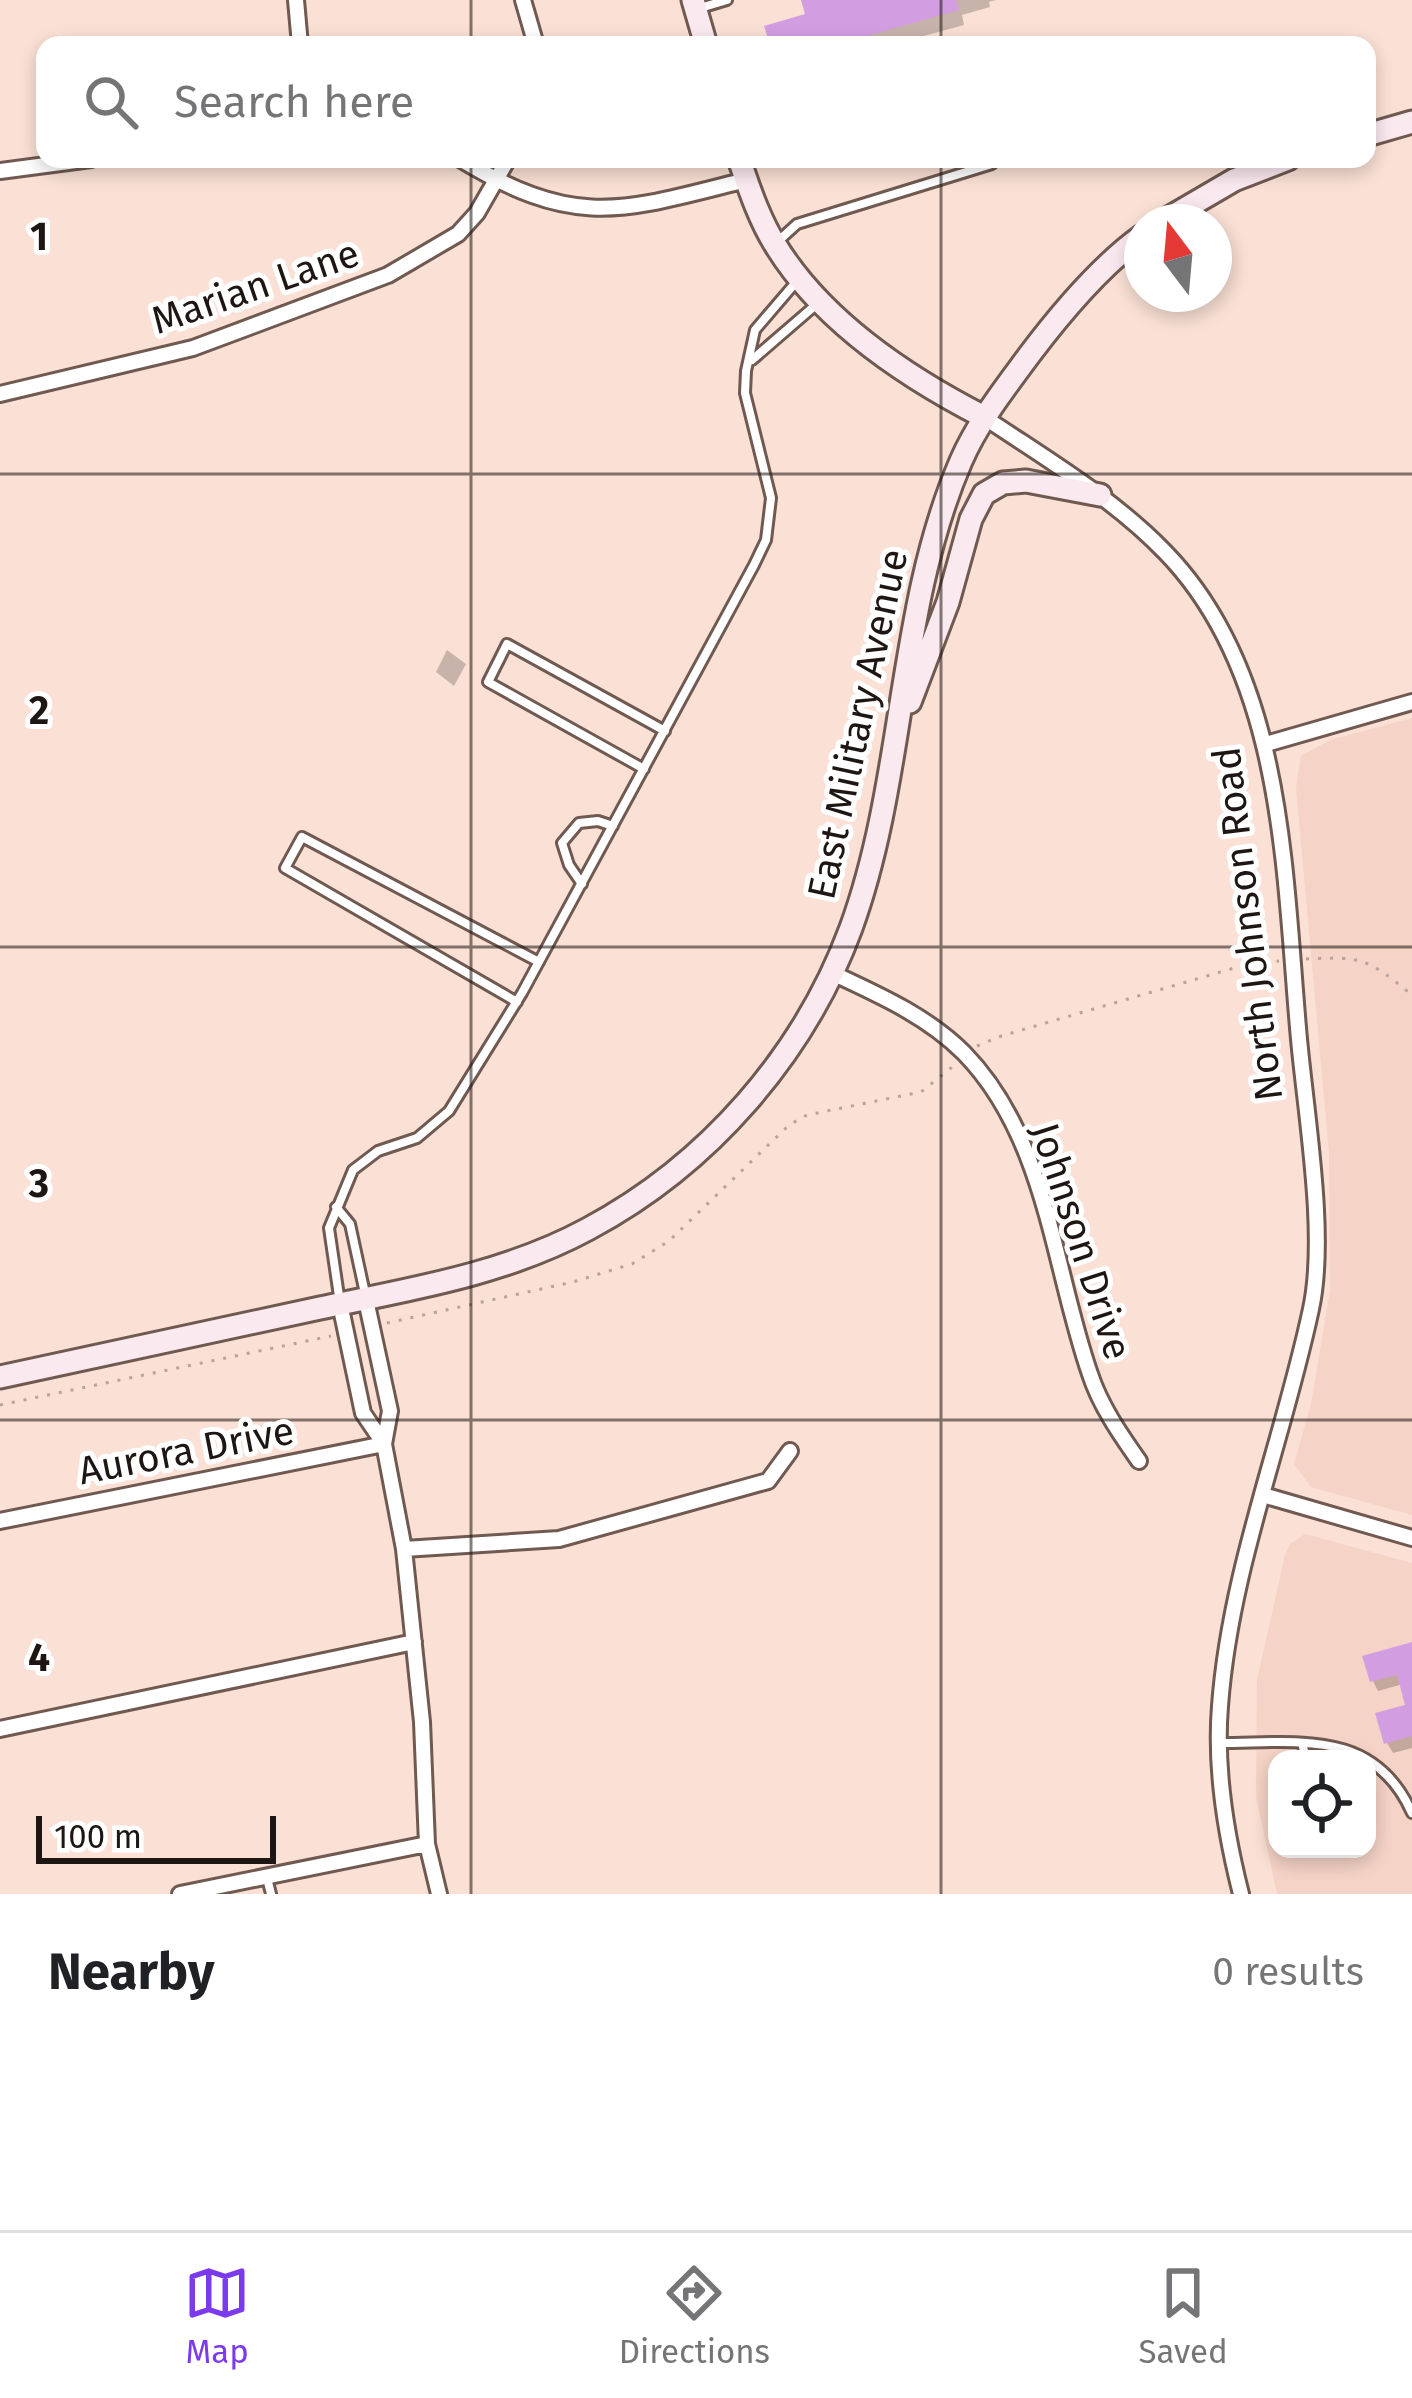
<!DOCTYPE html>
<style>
body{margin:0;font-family:"Fira Sans",sans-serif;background:#f2f2f2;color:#202124}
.controls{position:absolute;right:36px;bottom:36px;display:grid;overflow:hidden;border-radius:24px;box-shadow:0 6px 18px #0003}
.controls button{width:108px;height:108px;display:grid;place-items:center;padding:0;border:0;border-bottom:3px solid #e0e0e0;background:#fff;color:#202124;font:60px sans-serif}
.compass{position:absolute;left:1124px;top:204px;width:108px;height:108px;border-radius:50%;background:#fff;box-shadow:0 6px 18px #0003;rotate:344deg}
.scale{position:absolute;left:36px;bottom:30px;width:240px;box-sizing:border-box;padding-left:12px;border:6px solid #1e1612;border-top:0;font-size:33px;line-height:42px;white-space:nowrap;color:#1e1612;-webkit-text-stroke:9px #fff;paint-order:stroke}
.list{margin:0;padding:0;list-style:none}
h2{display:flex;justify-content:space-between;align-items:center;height:156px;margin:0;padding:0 48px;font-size:51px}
h2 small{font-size:39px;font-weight:400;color:#757577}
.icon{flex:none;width:66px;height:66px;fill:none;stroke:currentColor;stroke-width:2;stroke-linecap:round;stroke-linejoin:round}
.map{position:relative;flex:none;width:1412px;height:1894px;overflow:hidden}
.search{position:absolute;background:#fff;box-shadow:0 6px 18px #0003;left:36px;right:36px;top:36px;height:132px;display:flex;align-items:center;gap:30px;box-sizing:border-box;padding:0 42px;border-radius:24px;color:#757577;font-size:45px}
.sheet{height:336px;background:#fff}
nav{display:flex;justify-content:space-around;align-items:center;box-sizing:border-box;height:168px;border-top:3px solid #e0e0e0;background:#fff;font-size:33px;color:#757577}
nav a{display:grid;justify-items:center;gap:6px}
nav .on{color:#7c3aed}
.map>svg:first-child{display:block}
.built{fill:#f5d3c6;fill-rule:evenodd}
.shadow{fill:#0003}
.building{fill:#d39de2}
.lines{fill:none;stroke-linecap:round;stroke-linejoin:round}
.lane-casing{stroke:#6f5950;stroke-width:14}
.street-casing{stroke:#6f5950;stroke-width:20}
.secondary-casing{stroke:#6f5950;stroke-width:27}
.path{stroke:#b7a39a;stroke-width:3;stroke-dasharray:3 9;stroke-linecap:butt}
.lane{stroke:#fff;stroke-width:8}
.street{stroke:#fff;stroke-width:14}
.secondary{stroke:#fae9ee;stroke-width:21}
.grid{fill:none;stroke:#1e1612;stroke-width:3;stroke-opacity:0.55}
.labels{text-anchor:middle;stroke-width:10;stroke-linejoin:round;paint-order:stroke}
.street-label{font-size:39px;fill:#1e1612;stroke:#fff}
.grid-label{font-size:39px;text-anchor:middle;font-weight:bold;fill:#1e1612;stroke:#fff;stroke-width:10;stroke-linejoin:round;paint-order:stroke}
</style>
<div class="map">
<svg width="1412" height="1894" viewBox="0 0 1412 1894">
<rect width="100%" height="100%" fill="#fae0d5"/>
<!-- built -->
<path class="built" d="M1412 718V1515L1311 1487 1294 1464 1311 1404 1330 1290 1329 1152 1296 788 1301 756 1330 740Z
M1305 1534 1412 1563V1894H1277L1256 1797 1257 1680 1285 1555 1290 1544ZM1277 1759H1367V1849H1277Z"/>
<!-- shadow -->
<path class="shadow" d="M804 0H996L989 2 990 7 962 15 964 25 891 45H773L809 16Z
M447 650 466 664 454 686 436 672Z
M1412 1645V1748L1393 1753 1387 1743 1409 1707 1403 1684 1378 1691 1373 1681Z"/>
<!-- building -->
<path class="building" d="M801 0H956L959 10 860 38 852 45H770L764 26 805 14Z
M1412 1642V1736L1384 1744 1375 1713 1405 1705 1397 1675 1370 1682 1362 1656Z"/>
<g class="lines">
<defs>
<path id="lane" d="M697 9 727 0
M951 45H955
M776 243 797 224 992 164 990 159
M752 360 818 303
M644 769 488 682 507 644 665 731
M582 884 569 865 562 843 579 823 598 821 613 826
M517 1002 285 868 302 837 539 962
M336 1207 350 1224 366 1298
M340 1303 329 1228 353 1170 378 1151 417 1138 449 1111 522 993 754 565 766 540 771 498 745 393 746 371 755 330 797 281
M1221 1743C1298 1743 1374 1728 1412 1813
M1302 1743 1306 1759
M267 1878 271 1894"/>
<path id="street" d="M296 0 300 45
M523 0 536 45
M460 159C577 230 622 211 746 180
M0 171 91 159
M0 394 193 348 388 275 458 234 477 213 508 159
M984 417C1046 459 1113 498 1165 552 1286 676 1284 876 1299 1039 1306 1116 1327 1235 1311 1309 1283 1441 1230 1570 1220 1706 1215 1767 1226 1835 1241 1894
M1266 744 1412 702
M832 973C879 995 927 1016 964 1053 1047 1138 1053 1268 1090 1374 1100 1405 1120 1434 1139 1461
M366 1300 390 1411 384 1444 404 1549 422 1722 427 1844 439 1894
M340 1304 363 1413 384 1444
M1263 1495 1412 1538
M0 1521 384 1444
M404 1549 559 1539 768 1481 790 1451
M0 1729 414 1642
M180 1894 427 1844"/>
<path id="secondary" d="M693 0 706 45
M1367 135 1412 122
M739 159C749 188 759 219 776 246 823 322 906 377 984 417
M1162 222 1234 180 1288 159
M910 702 948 602 971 519 984 494 1003 483 1026 481 1100 495
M0 1377C106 1354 213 1331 320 1308 411 1289 505 1274 588 1229 708 1165 804 1055 851 928 906 777 897 609 961 461 978 422 1005 388 1030 354 1061 313 1099 267 1142 236"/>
</defs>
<!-- lane casing -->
<use href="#lane" class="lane-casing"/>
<!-- street casing -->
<use href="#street" class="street-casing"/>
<!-- secondary casing -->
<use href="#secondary" class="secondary-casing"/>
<!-- path -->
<path class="path" d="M1306 959C1363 956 1368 959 1412 995
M977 1046 1001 1036 1248 964 1279 961
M387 1323 573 1282 632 1264 669 1241 789 1125 807 1115 921 1092 956 1064
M0 1405 331 1336"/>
<!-- lane -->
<use href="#lane" class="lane"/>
<!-- street -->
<use href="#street" class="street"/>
<!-- secondary -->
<use href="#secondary" class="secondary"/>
</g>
<!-- grid -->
<path class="grid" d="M471 0V45M941 0V45M471 159V1894M941 159V1894M0 474H1412M0 947H1412M0 1420H1412"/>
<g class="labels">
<!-- street labels -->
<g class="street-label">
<text transform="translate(255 286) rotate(-19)" y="14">Marian Lane</text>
<text transform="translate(857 724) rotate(-78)" y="14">East Military Avenue</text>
<text transform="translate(1247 924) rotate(-97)" y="14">North Johnson Road</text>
<text transform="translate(1082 1241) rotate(72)" y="14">Johnson Drive</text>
<text transform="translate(186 1450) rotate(-11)" y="14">Aurora Drive</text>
</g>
</g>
<g class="grid-label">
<text x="39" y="250">1</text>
<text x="39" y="724">2</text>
<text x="39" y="1197">3</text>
<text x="39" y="1671">4</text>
</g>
</svg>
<div class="controls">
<button><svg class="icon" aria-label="locate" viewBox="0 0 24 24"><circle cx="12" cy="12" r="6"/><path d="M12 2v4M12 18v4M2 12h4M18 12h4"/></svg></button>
</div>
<svg class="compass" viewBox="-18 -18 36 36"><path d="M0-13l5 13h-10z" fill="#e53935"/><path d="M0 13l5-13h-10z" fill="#757577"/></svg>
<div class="scale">100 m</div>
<div class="search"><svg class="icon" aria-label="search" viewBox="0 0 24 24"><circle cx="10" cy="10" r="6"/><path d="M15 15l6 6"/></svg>Search here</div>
</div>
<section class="sheet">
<h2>Nearby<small>0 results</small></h2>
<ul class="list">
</ul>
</section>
<nav>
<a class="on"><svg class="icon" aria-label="map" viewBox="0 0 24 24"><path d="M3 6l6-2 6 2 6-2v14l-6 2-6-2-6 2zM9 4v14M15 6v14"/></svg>Map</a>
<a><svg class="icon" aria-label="directions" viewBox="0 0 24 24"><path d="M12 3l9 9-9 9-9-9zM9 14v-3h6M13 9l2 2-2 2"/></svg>Directions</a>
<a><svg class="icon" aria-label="saved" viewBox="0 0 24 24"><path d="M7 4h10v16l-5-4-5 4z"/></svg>Saved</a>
</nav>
